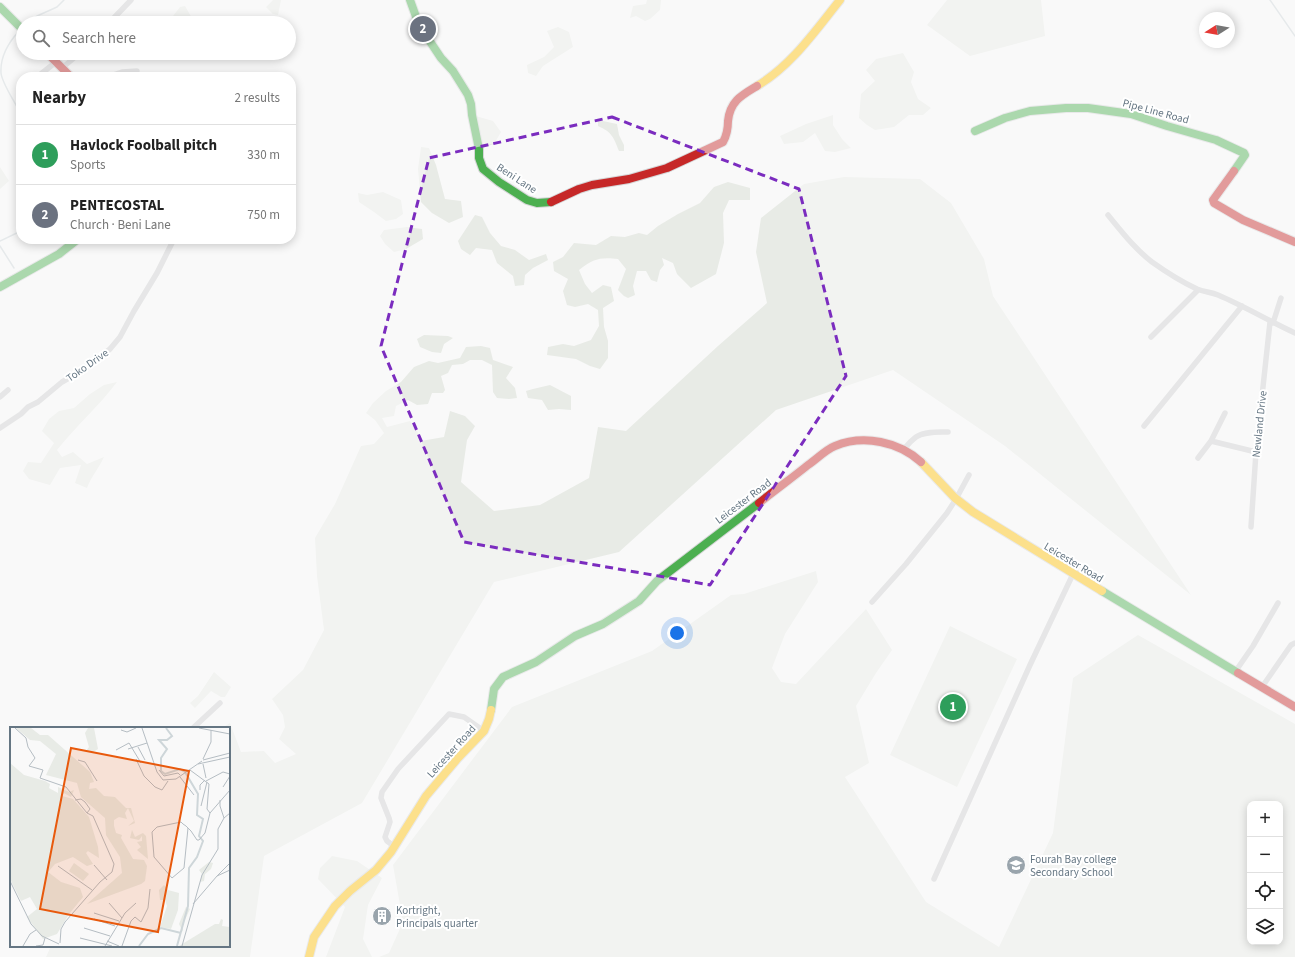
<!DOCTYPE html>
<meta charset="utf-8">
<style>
body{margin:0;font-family:"Source Sans 3",sans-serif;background:#f2f2f2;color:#222}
.controls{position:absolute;right:12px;bottom:12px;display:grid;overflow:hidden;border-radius:8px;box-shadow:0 2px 10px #0003}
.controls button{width:36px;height:36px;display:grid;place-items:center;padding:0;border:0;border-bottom:1px solid #e0e0e0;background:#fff;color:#222;font:20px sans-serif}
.compass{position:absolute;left:1199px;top:12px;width:36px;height:36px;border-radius:50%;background:#fff;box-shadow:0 2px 10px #0003;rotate:259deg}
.you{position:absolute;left:677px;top:633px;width:14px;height:14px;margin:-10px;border:3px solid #fff;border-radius:50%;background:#1a73e8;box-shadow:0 0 0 6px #1a73e833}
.badge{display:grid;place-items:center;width:26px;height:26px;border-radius:50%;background:#7c3aed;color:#fff;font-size:13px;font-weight:700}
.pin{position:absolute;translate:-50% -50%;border:2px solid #fff;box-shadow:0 1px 4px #0006}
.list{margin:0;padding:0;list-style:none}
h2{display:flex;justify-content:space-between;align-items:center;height:52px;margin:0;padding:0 16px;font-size:17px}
h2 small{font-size:13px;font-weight:400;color:#767676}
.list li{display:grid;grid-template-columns:26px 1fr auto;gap:12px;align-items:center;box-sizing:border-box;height:60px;padding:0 16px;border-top:1px solid #e0e0e0}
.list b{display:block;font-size:15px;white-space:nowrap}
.list p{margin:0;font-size:13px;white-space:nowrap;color:#767676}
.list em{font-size:13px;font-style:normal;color:#767676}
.icon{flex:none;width:22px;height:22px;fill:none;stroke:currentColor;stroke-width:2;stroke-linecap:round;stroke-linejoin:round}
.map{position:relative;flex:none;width:1295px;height:957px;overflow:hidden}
.search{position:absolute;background:#fff;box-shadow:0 2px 10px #0003;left:16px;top:16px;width:280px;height:44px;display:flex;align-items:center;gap:10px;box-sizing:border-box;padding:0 14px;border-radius:22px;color:#767676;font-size:15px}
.panel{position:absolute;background:#fff;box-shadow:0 2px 10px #0003;left:16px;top:72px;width:280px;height:172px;border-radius:16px}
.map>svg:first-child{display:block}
.green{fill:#e8ebe6;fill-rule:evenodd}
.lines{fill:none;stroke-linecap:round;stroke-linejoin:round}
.stream{stroke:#ced6d9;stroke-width:1.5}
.fast-casing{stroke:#d5d6d7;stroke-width:10}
.slow-casing{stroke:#d5d6d7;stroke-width:10}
.jam-casing{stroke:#d5d6d7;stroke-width:10}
.street{stroke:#cecfd0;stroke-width:5.5}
.fast{stroke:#4caf50;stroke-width:8}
.slow{stroke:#ffc107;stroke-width:8}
.jam{stroke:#c62828;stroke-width:8}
.marked{fill:none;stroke:#7b2cbf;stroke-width:3;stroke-dasharray:8 5;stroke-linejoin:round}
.labels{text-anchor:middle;stroke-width:4;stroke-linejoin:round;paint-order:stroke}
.street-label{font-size:11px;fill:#657683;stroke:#fff}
.poi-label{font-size:11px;fill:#657683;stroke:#fff;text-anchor:start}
.inset-river{fill:none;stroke:#ced6d9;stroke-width:2}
.inset-road{fill:none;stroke:#b5bdc3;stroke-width:1}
.view{fill:#e8590c;fill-opacity:0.15;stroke:#e8590c;stroke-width:2}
.inset-edge{fill:none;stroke:#657683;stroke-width:2}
</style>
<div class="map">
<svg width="1295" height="957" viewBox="0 0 1295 957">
<rect width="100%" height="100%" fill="#f9f9f9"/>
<!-- green -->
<path class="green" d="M273 0H281L278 15 273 14 266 7Z
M647 0H661L660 10 650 19 645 21 636 16 630 18 633 6 646 4Z
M947 0H1041L1045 36 970 56 927 25Z
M185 6 193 20 192 23H185L173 16 180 7Z
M558 27 569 32 573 47 543 66 536 76 528 73 527 65 544 57 554 47 547 31Z
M903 53 914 72 911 82 918 99 931 108 923 115H909L894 127 875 130 867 125 859 118 861 94 875 81 866 70 876 59Z
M472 115 493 121 501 132 494 144 479 149Z
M833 115V125L842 139 851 148 835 152 825 151 815 133 803 142 784 144 780 136 806 124Z
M598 120 617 124 619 135 624 145V151H619C614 138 612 132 598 126Z
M421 147 429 148 436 165 445 199 461 201 463 217 449 223 432 213 421 202 418 169Z
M0 167 9 181 0 189Z
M844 177 920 179 951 203 984 259 993 296 1191 595 1005 446 893 370 776 410 619 552 494 582 362 803 264 856 250 957H46L51 946H229V728H222L230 723 241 752 264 751 275 763 296 754 279 739 285 727 283 715 272 699 303 670 324 630 317 576 315 538 335 504 361 446 374 444 384 433 375 420 366 413 373 403 386 391 401 382 414 367 429 361 438 363 460 358 466 347 481 346 490 348 493 360 513 367 506 378 515 388 517 398 509 399 497 398 493 392 492 365 482 360H470L463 364 452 365 448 373 441 376 445 390 443 393H432L428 404 417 405 408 400 396 406 394 416 382 418 387 427 410 421 416 429 421 441 444 437 450 411 465 416 475 426 467 440 461 482 494 511 540 505 589 478 598 427 626 431 718 346 767 303 756 252 761 218 804 184Z
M728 182 750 188V200H729L723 213 724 243 716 274 691 288 677 274 673 263 662 258 664 265 660 270 657 282 651 280 646 271H637L633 286 635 295 628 298 624 296 618 290 626 269 618 259C600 257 593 259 579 270L585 284 592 293 603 285 611 287 614 301 603 308 604 327 608 341V358L600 369 590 366 576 359 547 355 548 347 563 344 574 346 591 340 599 326 598 310 588 304 575 307 567 305 563 291 568 279 554 271 553 262 563 257 574 243 596 245 611 236 625 237 639 233 647 235 658 226 678 214 700 203 714 187Z
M383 192 401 200 403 214 396 219 386 221 374 212 359 202 358 193 367 195Z
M475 215 482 217 490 233 501 246 515 250 529 260 546 254 548 260 533 268 525 275 524 285 515 286 513 276 497 263 492 250 476 248 470 255 461 249 458 241Z
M407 227 422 229 423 239 406 249 394 252 385 244 380 236 384 230Z
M424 335 448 336 453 338 444 344 441 353 432 352 420 347 417 339Z
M117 382C99 406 76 426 57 450L62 457 73 452 87 464 104 457C99 468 91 477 87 488L75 483 81 465 60 468 50 485 29 479 23 471 28 462 41 463 54 443 42 431 49 419 59 411 74 408 90 394 104 385Z
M550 385 571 396V410L559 409 548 410 542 400 528 398 526 391 533 389Z
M816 571 818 582 785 634 772 668 781 682 796 684 866 609 892 650 876 673 856 706 869 763 845 777 926 902 999 947 1053 833 1073 678 1138 635 1295 724V957H379L389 953 403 922 393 865 512 707 652 651 731 595 744 594ZM1250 804H1280V942H1250Z
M950 626 1017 659 957 787 890 755Z
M214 672 231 687 225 697H221L211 691 195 708 190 703 198 696Z
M332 856 357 861 382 878 368 905 363 939 372 957H326L345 907 318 879 320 868Z"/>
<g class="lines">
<!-- stream -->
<path class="stream" d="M1270 0 1295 36
M27 23 37 16 57 7 64 0
M19 31C9 42 0 57 1 73 2 84 16 103 21 115
M0 241 21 231
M0 246 14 268"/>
<defs>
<path id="fast" d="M410 0 419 25 441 58 453 71 468 95 471 104 472 115 479 149V158L483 169 499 182 527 200 537 203 551 202
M0 7 23 30
M975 131 1005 118 1030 111 1066 108H1088L1131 114 1167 126 1216 140 1244 153 1245 155 1234 171
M0 287 59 254 78 239
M1102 591 1238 673
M491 710 494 689 503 677 536 662 575 636 603 624 639 601 657 581 759 503"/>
<path id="slow" d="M757 86C792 65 815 31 840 0
M921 462 955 498 973 512 1102 591
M309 957 314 937 335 906 350 891 376 870 391 852 426 796 458 758 484 731 489 719 491 710"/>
<path id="jam" d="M47 53 71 77
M1234 171 1213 200 1214 203 1243 220 1295 242
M551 202 579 189 592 185 629 179 667 168 723 142C727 135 728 128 728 121 730 101 742 95 757 86
M759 503C775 490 792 478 808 465 817 459 825 450 835 446 864 434 899 442 921 462
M1238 673 1295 707"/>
</defs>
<!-- fast casing -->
<use href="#fast" class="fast-casing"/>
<!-- slow casing -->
<use href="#slow" class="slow-casing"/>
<!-- jam casing -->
<use href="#jam" class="jam-casing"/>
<!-- street -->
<path class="street" d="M109 23 131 0
M62 68 80 53
M37 77 56 62
M107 77 122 72 137 71
M1108 215C1122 232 1135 249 1152 262 1166 272 1182 282 1197 289 1204 292 1211 292 1218 295 1244 306 1269 321 1295 333
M1273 323 1281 298
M1151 337 1198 290
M0 397 8 390
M1144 426 1242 306
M0 428 21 414 28 407 38 402 62 382 86 368 110 349 120 337 134 311 157 273 174 239
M1211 441 1225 413
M905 448C908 444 912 440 916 437 925 431 939 432 948 432
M1198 458 1211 441 1256 452
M1251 527 1256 452 1270 322
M872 602 906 564 947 513 956 499 969 475
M1235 672 1253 646 1278 603
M1262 687 1291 645 1295 643
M193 728 220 703
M395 847 387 841 385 837 390 822 389 818 381 798 382 792 398 769 449 714 464 717 484 731
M934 879 1030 665 1073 574"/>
<!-- fast -->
<use href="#fast" class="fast"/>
<!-- slow -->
<use href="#slow" class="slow"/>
<!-- jam -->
<use href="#jam" class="jam"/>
</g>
<!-- marked area -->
<path d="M0 0H1295V957H0ZM612 117 799 189 846 376 710 585 464 542 381 346 429 158Z" fill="#f9f9f9" fill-opacity=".55" fill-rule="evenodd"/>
<path class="marked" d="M612 117 799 189 846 376 710 585 464 542 381 346 429 158Z"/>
<!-- icons -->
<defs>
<symbol id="school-disc" viewBox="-11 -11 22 22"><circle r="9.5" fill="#99a4ac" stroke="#fff"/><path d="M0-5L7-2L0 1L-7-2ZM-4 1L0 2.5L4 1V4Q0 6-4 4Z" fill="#fff"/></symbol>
<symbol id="building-disc" viewBox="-11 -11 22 22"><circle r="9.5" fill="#99a4ac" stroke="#fff"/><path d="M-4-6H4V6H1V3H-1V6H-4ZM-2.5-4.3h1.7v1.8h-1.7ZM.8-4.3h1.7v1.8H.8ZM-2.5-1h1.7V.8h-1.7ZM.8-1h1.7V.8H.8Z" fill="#fff"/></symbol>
</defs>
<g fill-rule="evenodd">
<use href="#school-disc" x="1005" y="854" width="22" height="22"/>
<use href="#building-disc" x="371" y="905" width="22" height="22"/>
</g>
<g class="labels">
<!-- street labels -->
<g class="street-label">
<text transform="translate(1156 111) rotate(15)" y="4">Pipe Line Road</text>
<text transform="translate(517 178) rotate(33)" y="4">Beni Lane</text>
<text transform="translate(87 365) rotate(-35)" y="4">Toko Drive</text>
<text transform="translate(1259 424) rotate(-84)" y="4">Newland Drive</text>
<text transform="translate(743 501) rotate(-37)" y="4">Leicester Road</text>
<text transform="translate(1074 562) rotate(31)" y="4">Leicester Road</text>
<text transform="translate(451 751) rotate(-48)" y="4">Leicester Road</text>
</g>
<!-- poi labels -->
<g class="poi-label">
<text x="1030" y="863">Fourah Bay college<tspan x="1030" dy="13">Secondary School</tspan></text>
<text x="396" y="914">Kortright,<tspan x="396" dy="13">Principals quarter</tspan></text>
</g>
</g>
<!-- overview -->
<g transform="translate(10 727)">
<rect width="220" height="220" fill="#f9f9f9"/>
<path d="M6 1H21L30 8H38L80 45 84 55 80 56 79 62 86 61 94 69 105 70 116 81H121L125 96 118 99 124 94 118 81 115 86 117 92 109 90 104 93V99L106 106 112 108 111 111 123 132 134 133 137 139 135 154 131 157 77 177 112 146 110 130 96 108 95 91 71 70 67 56 36 48 46 27 30 14 20 13ZM78 1H84L88 22 83 25 76 24 79 20 75 6ZM0 36 14 48 35 54 40 57 39 61 48 66V60L59 65 64 63 61 70 54 66 52 69 63 72 79 90 88 120 89 131 78 124 76 126 83 137 77 139 63 130 45 137 38 145 51 155 70 161 73 170 59 187 47 207 33 212 17 190 27 182 20 170 11 174 0 152ZM122 103 125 110 133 106 136 109 138 132 127 123 131 120 127 115 132 114V109L129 113 120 111ZM199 135 203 136 201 142 195 147 194 154 190 155 192 147 189 143ZM64 136 79 147 73 154 59 144ZM154 158 158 163 169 166 168 183 161 202 150 200 157 179 155 173H150L149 163ZM176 180 180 182 173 197V205L169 197ZM211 192 213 193 212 199 220 200V219H169L205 197H209Z" fill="#e8ebe6"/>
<path class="inset-river" d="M156 1 162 9 157 13H149L157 22 151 31V44L155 47 170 42 175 45 188 67 187 88 193 92 189 109 193 114 187 130 179 141 178 179 167 219M129 219 138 207 151 201 171 206"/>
<path class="inset-road" d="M5 1 16 11 18 20 25 31 19 39 33 43 30 51 56 60 77 86 83 89 104 137 102 145 90 155 55 195 51 202 50 216M132 1 147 45 153 53 166 52 192 34M189 1 220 7M111 3 117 5 126 1M128 20 135 33M118 22 137 16M106 23 119 16 131 36M126 32 134 49 145 60 152 63 158 54M193 32 201 15V3M68 33 75 35 87 54M193 33 220 26M188 37 220 30M193 37 196 51M149 43 154 49 168 46 170 48M180 43 199 57 197 82 200 86 220 63M170 50 184 68M196 54 213 45 220 47M213 60 220 49M190 63V58L195 53M65 73 71 72 75 75 80 82 77 86M191 79 197 55M214 91 220 86V81M178 101 174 141 162 151 144 130 142 105 147 100 171 95 173 97 176 99 181 104 187 113H189L195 106 200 86M84 138 97 153M48 139 82 163M207 149 220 136M0 154 21 197 32 209 49 217M99 176 112 191M183 177 207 149 220 143M84 186 109 194M84 192 105 199M74 201 100 209M70 211 102 219M97 214 109 219M13 219 20 207 26 203M26 219 33 218 35 211M95 219 115 186 126 176M112 219 121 194 125 190 131 195 138 181 140 162M172 219 192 148 208 122V102L214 91 210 79V73"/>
<path class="view" d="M61 21 179 44 148 205 30 182Z"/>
<rect width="220" height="220" class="inset-edge"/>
</g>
</svg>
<div class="controls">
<button>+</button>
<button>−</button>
<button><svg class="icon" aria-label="locate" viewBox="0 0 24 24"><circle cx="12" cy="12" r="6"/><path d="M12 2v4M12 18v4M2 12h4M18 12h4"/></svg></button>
<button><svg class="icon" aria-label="layers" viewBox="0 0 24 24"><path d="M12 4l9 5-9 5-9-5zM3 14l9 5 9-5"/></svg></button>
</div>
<svg class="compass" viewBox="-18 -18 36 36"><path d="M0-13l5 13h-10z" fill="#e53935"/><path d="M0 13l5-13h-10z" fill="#767676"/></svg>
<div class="you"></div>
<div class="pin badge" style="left:953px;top:707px;background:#2e9e5b">1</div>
<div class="pin badge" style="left:423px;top:29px;background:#6b7280">2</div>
<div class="search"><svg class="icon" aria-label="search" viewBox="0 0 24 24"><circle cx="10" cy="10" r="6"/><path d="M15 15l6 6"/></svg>Search here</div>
<section class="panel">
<h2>Nearby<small>2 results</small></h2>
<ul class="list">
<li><span class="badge" style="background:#2e9e5b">1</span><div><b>Havlock Foolball pitch</b><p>Sports</p></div><em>330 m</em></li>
<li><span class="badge" style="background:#6b7280">2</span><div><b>PENTECOSTAL</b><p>Church · Beni Lane</p></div><em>750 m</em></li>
</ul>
</section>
</div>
